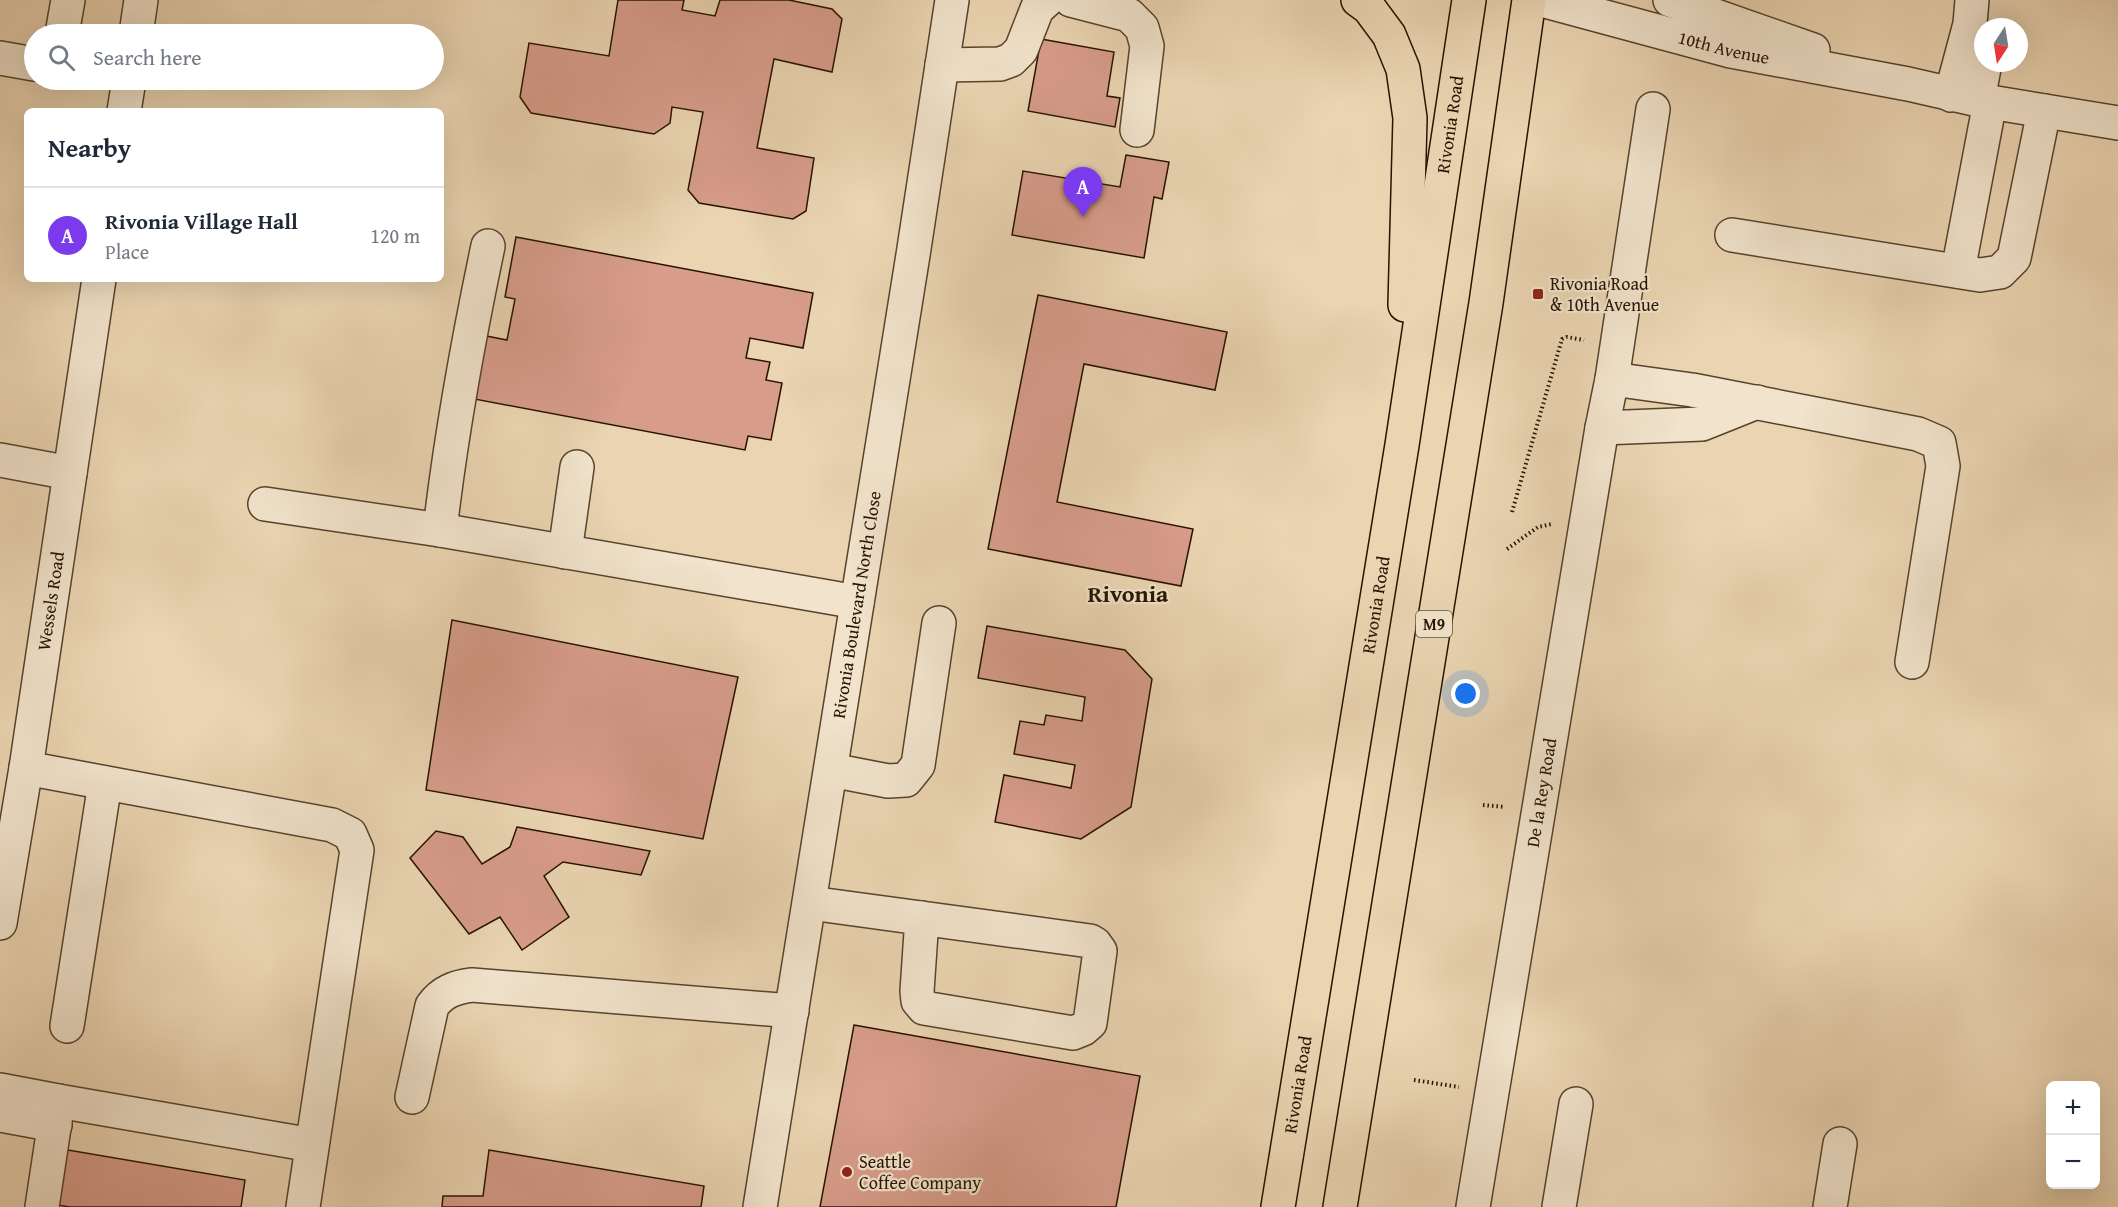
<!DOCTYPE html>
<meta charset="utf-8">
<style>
body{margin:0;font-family:"Gentium Book Plus",serif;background:#f6f6f7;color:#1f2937}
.controls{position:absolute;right:18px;bottom:18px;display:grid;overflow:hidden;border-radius:9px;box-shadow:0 6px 24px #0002}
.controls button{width:54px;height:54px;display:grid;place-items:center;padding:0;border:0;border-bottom:2px solid #e0e1e3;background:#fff;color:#1f2937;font:30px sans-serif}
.compass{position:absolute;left:1974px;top:18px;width:54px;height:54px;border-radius:50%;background:#fff;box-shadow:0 6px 24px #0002;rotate:192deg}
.you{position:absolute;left:1466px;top:694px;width:21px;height:21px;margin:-15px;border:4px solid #fff;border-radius:50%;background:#1a73e8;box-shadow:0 0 0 9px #1a73e833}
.badge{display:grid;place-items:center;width:39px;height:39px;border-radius:50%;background:#7c3aed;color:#fff;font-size:20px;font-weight:700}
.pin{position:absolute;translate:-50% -50px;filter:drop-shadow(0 2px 3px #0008)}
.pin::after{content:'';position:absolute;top:32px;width:21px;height:18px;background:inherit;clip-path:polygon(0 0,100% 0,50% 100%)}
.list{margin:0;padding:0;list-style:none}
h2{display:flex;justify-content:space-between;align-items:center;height:78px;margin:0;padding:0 24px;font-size:26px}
h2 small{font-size:20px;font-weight:400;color:#747a83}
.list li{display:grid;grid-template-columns:39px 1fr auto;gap:18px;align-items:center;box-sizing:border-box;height:96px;padding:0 24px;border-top:2px solid #e0e1e3}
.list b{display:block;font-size:22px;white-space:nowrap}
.list p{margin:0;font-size:20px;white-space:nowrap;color:#747a83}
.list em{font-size:20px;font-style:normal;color:#747a83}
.icon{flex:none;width:33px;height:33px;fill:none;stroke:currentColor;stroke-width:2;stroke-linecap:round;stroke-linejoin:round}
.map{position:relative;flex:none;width:2118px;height:1207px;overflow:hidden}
.search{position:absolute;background:#fff;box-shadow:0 6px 24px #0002;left:24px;top:24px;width:420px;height:66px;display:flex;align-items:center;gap:15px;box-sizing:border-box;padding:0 21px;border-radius:33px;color:#747a83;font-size:22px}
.panel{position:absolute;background:#fff;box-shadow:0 6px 24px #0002;left:24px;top:108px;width:420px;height:174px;border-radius:9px}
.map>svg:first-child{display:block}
.building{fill:#d79c8a;stroke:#261300;stroke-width:1.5}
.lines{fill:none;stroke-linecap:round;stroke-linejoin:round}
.minor-casing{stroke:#57432c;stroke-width:36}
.major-casing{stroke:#261300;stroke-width:36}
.path{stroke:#261300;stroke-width:4;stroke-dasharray:1.5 3;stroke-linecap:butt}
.minor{stroke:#f1e3cc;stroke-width:33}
.major{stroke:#ead4b1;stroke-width:33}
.poi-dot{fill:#8f2418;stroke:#f1e3cc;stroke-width:2}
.labels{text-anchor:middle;stroke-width:4.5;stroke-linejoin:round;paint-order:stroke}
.shield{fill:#f1e3cc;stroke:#63513d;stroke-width:1.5}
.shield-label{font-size:16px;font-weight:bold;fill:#261300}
.street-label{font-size:18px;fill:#261300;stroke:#f1e3cc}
.poi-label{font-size:18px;fill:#261300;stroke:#f1e3cc;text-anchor:start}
.district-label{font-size:24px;font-weight:bold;fill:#261300;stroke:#f1e3cc}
</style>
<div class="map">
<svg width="2118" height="1207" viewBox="0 0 2118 1207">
<rect width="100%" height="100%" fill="#ead4b1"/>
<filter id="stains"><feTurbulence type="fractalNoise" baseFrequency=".00333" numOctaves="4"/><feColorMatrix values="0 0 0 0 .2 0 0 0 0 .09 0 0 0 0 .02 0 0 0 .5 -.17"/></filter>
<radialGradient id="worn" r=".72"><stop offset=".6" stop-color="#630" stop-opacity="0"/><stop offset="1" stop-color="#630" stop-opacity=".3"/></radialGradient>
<!-- building -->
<path class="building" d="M618 0H684L682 10 715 16 720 0H789L832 9 842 19 832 72 774 59 757 148 814 158 806 211 793 219 699 203 688 190 703 112 672 107 670 123 654 134 531 113 520 97 529 43 609 56Z
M1041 39 1114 52 1107 96 1120 98 1115 127 1028 111Z
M1126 155 1169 162 1162 199 1154 197 1144 258 1012 235 1023 171 1120 187Z
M516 237 813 293 803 348 750 338 746 358 770 362 766 380 782 383 771 440 748 436 745 450 469 398 481 335 507 340 515 299 505 297Z
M1038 295 1227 332 1215 390 1084 364 1057 502 1193 529 1181 586 988 549Z
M452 620 738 677 703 839 426 790Z
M987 626 1125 650 1152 679 1131 807 1081 839 995 822 1004 775 1071 788 1075 765 1014 754 1020 721 1044 725 1046 715 1082 721 1085 697 978 678Z
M517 827 650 851 641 875 563 862 544 876 569 917 522 950 500 917 469 934 410 858 436 831 463 837 482 864 510 847Z
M854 1025 1140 1076 1116 1207H820Z
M62 1149 245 1180 241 1207H70L51 1204Z
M489 1150 704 1186 701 1207H442L443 1196H483Z"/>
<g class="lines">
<defs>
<g id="minor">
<path d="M1071 0 1129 15 1142 28 1147 46 1137 130"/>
<path id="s1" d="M1542 0 1731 51 1908 84 1978 100 2118 123"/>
<path d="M1670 0 1813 50"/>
<path d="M62 34 68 0"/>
<path d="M136 34 141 0"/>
<path d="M0 58 34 64"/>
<path d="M942 65 1000 64 1011 60 1021 50 1037 9 1047 0"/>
<path d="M1951 95 1970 24 1972 0"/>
<path d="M1978 100 1985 63"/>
<path d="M124 111 129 80"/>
<path d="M1732 235 1980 275 2000 272 2014 258 2044 111"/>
<path d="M1958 271 1990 102"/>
<path d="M1612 379 1692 390 1918 434 1939 443 1943 466 1912 662"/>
<path d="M1602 428 1702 424 1757 402"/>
<path d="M0 460 70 473"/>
<path d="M265 504 440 530 857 602"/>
<path d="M440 530C451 434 468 341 488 246"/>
<path d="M565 552 577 467"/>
<path d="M26 768 332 825 350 834 357 850 303 1207"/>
<path d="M831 770 888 781 906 780 918 765 939 623"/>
<path d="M810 903 1090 941 1095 944 1100 951 1090 1023 1083 1029 1073 1033 924 1008 918 1001 917 991 922 918"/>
<path id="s2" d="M0 923 26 768 99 279"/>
<path d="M67 1026 105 783"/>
<path d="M0 1090 58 1101"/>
<path d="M412 1097 432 1006C442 992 455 987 472 985L792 1011"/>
<path d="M0 1115 55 1125"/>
<path d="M42 1207 58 1101 312 1145"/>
<path id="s3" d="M760 1207 913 255 952 0"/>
<path id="s4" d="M1473 1207 1602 428 1612 379 1653 109"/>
<path d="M1559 1207 1576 1104"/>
<path d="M1830 1207 1840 1144"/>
</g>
<g id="major">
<path d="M1358 0 1369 8 1389 35 1403 69 1410 118 1405 305"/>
<path id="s5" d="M1278 1207 1402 445 1469 0"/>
<path d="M1340 1207 1486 303 1529 0"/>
</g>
</defs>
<!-- minor casing -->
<use href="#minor" class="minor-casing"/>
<!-- major casing -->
<use href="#major" class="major-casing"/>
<!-- path -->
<path class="path" d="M1512 512 1562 339 1567 337 1584 340
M1507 549 1538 527 1552 524
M1483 805 1505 807
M1414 1080 1459 1087"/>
<!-- minor -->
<use href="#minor" class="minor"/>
<!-- major -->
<use href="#major" class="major"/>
</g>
<!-- markers -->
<g class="poi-dot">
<rect x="1532" y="288" width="12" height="12" rx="3"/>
<circle cx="847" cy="1172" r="6"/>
</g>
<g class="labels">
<!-- shield labels -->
<rect class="shield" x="1416" y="611" width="36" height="26" rx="4.5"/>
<g class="shield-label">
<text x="1434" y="630">M9</text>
</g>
<!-- street labels -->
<g class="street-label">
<text dy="6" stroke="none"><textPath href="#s1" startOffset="188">10th Avenue</textPath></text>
<text dy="6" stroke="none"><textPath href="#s5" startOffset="1096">Rivonia Road</textPath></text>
<text dy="6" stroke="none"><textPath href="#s2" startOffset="326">Wessels Road</textPath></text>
<text dy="6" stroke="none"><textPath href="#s3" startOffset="610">Rivonia Boulevard North Close</textPath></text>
<text dy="6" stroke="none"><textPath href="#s5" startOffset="610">Rivonia Road</textPath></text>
<text dy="6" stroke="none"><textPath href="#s4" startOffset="420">De la Rey Road</textPath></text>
<text dy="6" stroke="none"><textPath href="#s5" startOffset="124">Rivonia Road</textPath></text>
</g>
<!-- poi labels -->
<g class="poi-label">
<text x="1550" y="290">Rivonia Road<tspan x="1550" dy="21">&amp; 10th Avenue</tspan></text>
<text x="859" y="1168">Seattle<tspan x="859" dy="21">Coffee Company</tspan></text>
</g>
<!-- district labels -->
<g class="district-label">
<text x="1128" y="602">Rivonia</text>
</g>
</g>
<rect width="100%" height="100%" filter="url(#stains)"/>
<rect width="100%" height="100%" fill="url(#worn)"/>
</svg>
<div class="controls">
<button>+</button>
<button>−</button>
</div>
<svg class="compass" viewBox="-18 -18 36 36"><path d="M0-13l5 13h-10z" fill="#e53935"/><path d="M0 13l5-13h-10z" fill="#747a83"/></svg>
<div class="you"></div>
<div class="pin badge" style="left:1083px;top:217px">A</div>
<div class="search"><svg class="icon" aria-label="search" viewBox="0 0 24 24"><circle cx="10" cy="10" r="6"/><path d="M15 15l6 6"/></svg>Search here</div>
<section class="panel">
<h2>Nearby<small></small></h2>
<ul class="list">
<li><span class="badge">A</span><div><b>Rivonia Village Hall</b><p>Place</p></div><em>120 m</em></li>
</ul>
</section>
</div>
